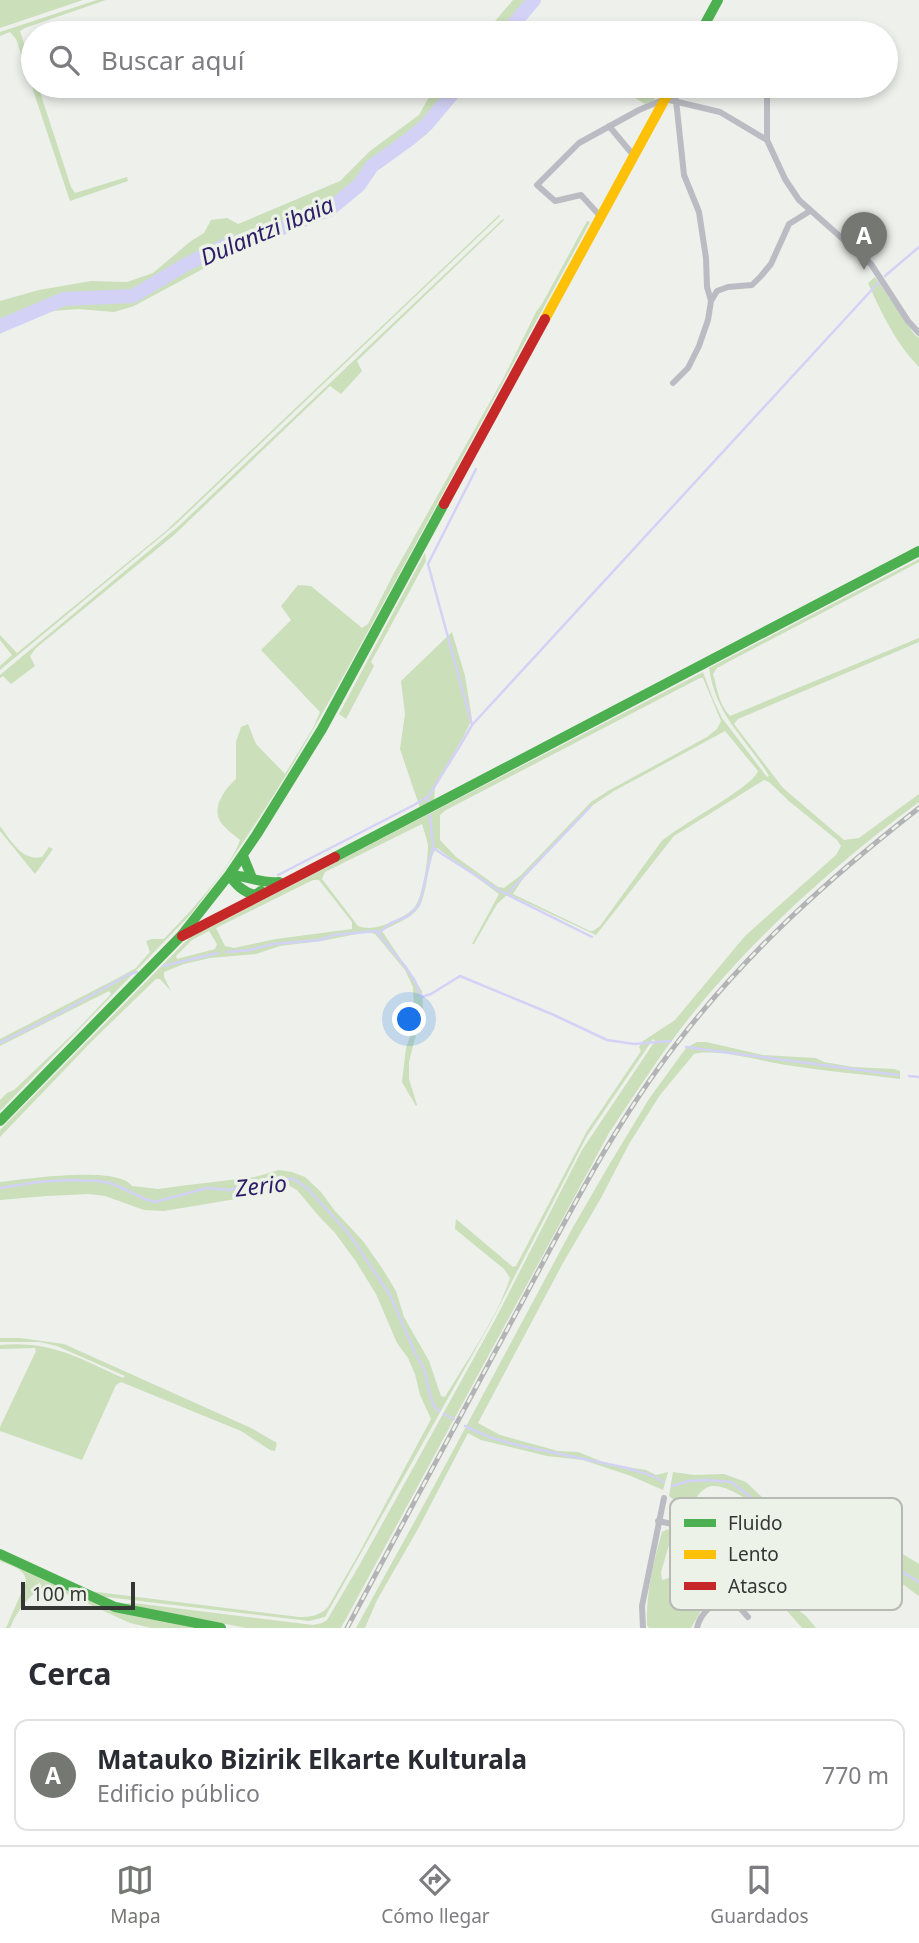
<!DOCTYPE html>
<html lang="es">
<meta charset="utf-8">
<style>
body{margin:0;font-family:"Noto Sans",sans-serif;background:#f7f7f7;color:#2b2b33}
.scale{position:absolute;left:21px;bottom:18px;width:114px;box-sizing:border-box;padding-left:7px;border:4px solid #343633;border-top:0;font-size:19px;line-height:24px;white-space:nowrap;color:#343633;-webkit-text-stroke:5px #edf2e9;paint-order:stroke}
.you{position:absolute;left:410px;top:1020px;width:24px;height:24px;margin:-18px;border:5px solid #fff;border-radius:50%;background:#1a73e8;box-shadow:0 0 0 10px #1a73e833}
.badge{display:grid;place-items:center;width:46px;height:46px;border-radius:50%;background:#757773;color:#fff;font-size:23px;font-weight:700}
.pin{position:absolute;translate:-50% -58px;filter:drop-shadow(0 2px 4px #0008)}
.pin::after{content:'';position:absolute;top:37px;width:24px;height:21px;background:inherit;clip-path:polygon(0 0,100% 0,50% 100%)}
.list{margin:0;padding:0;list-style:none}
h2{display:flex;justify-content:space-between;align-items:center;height:91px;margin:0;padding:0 28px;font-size:30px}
h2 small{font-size:23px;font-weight:400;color:#7c7c81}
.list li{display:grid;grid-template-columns:46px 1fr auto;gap:21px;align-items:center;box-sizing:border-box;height:112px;margin:0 14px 14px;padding:0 14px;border:2px solid #e1e1e2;border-radius:14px}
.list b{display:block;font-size:26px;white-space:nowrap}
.list p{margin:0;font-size:23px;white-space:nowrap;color:#7c7c81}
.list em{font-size:23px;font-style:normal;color:#7c7c81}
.icon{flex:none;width:38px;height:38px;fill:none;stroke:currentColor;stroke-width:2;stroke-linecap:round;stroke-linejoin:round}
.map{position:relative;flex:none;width:919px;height:1628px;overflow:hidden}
.search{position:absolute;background:#fff;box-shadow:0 4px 10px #0003;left:21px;right:21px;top:21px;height:77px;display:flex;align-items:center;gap:18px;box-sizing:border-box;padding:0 24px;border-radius:38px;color:#7c7c81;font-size:26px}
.sheet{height:217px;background:#fff}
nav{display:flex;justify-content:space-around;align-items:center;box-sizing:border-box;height:98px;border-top:2px solid #e1e1e2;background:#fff;font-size:19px;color:#7c7c81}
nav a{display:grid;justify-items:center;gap:4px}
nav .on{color:#757773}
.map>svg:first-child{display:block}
.green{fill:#cbdfbb;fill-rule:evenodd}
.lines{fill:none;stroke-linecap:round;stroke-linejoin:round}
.stream{stroke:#d3d2f6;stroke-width:2.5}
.river{stroke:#d3d2f6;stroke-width:14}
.street{stroke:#bbbbc3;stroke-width:6}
.fast{stroke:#4caf50;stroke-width:10}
.slow{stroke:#ffc107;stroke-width:10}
.jam{stroke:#c62828;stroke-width:10}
.rail-casing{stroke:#b2b3b5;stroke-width:5}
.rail{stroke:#edf2e9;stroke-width:2.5;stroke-dasharray:8;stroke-linecap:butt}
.labels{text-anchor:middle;stroke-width:7;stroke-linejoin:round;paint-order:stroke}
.water-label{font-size:23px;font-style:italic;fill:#2e1c68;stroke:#edf2e9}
.key{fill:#edf2e9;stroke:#b6bab2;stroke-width:2}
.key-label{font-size:19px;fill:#343633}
</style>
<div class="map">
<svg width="919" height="1628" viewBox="0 0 919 1628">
<rect width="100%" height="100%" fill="#edf0eb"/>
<!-- green -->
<path class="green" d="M0 0H83L0 28Z
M97 0H106L25 28 20 31 33 72V86H38L71 187 75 193 127 177 128 181 70 201 16 39 10 32 0 36V32Z
M513 0H539L510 33H485Z
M435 86H465L441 112 427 134 372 170 349 196 325 214 212 264 134 306 114 312 78 309 42 312 16 324 0 334V301L39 290 91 281 127 282 153 273 191 241 204 233 211 220 227 218 238 224 340 181 370 151 419 115Z
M615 86H664L653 101 645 104Z
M499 215 500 216 174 526 0 670V666L12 655 0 640V635L17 653 166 531Z
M503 219 504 220 357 361 362 371 341 394 330 386 174 535 36 648 30 656 35 666 11 684 3 676 0 678V675L180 525Z
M587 221 590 222C526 340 462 458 398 576 335 692 273 809 191 914L0 1111V1100L7 1093 14 1090 75 1032 111 994 109 991 0 1046V1039L118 978 136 968 150 952 146 941 152 939H164C186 916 230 870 240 840 234 835 227 830 222 824 210 809 224 790 236 779V742L241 727 248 724 256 744 285 774 313 728 320 712 261 650 291 620 281 606 298 585 311 586 362 628 368 624 394 573 504 377 536 312 542 304Z
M875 277 914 334 919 338V367C896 344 881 312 868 283Z
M425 553 426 561 371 662 374 666 346 719 339 714Z
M919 559V562C852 598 784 632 717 668L713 674C717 688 719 705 730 716L919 638V642L738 719 734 724 783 788 844 840 859 838 919 794V802C834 865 755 936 689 1018 660 1055 635 1094 609 1133L341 1628H246L123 1604 134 1603 313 1625 322 1623 327 1620 360 1564 496 1318 582 1150 655 1041 653 1039 587 1136 492 1320 325 1617 309 1621 98 1596 0 1550 89 1591 299 1617C310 1617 320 1616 328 1607L358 1555 431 1419 420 1395 415 1374 408 1358 397 1343 376 1294 355 1260 335 1233 317 1214 297 1190 286 1184 272 1186 254 1196 164 1211 144 1210 105 1196 89 1194 47 1196 0 1200V1182C24 1179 119 1165 132 1186L158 1189 180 1186 255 1177 279 1170 292 1172 305 1177 321 1192 335 1211 363 1241 382 1268 396 1291 404 1317 429 1361 441 1396 445 1397C466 1362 498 1316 510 1278L504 1269 455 1229 456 1219 513 1267 516 1266 587 1131 641 1051 639 1047 643 1041 675 1020 745 936 836 855 841 846 837 840 790 802 769 782 764 780 674 836 596 935 508 894 497 904 474 944H472L499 894 437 848C431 855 429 864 428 874 421 915 418 913 382 931L422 991 423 1007 409 1062V1079L417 1105 416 1106 402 1082 406 1048 411 1034 414 1007 413 987 405 970 375 934 367 932 321 941 280 946 256 954 210 958 184 964 164 972V977L171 991 160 979H156L93 1040 0 1137V1130L193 934 213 926 703 672 713 699 722 718 767 777 769 776C745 736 717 719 709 668ZM700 678H703L721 721 717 729 707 737 608 791 591 802 521 875 504 888 498 887 456 857 440 840V815L446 810ZM725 731 758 771C752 788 679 825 661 842L600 926 593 931H590L513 894 528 871 593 805 614 791ZM422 824C424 831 427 839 428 845 428 859 423 900 413 909 407 915 398 919 389 923 379 927 369 930 358 926L322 879 325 872ZM313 880H319L352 922V929L276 939 234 948 225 946 216 928ZM209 931 217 944 215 949 177 959 176 956 192 940Z
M452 632 465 676 472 719 463 738 451 758 435 788 434 800 420 808 400 749 405 714 401 681Z
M0 826C10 839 22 862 42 857L49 847 53 849 35 874 0 831Z
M697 1042H706L763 1055 816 1058 824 1062 853 1067 894 1069 900 1071V1079C862 1074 823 1071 786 1065 761 1061 717 1048 694 1054L660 1095 629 1144 601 1198 563 1263 478 1423 500 1435 558 1451 578 1452 608 1464 646 1470 656 1475 668 1472 663 1490 631 1476 583 1460 547 1456 481 1440 468 1433 418 1529 377 1600 365 1628H356L433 1488 572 1229 609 1165 649 1099 686 1048Z
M0 1338H20L64 1344 251 1428 277 1443 275 1451 270 1450 241 1431 121 1382 116 1385 82 1460 0 1431V1427L36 1351 35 1348 0 1349V1345C50 1340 79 1358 123 1378L125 1376 57 1346 40 1342H0Z
M673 1472 694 1475 724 1474 746 1482 798 1531 820 1536H859L896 1550 919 1564V1596C911 1591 901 1581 891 1578 868 1572 844 1587 822 1593 810 1597 794 1592 786 1601L806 1616 816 1628H802L788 1612 770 1598 733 1589 719 1594 703 1607 691 1628H649L647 1625C646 1594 653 1563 662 1532L668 1529 672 1535 661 1572 662 1580C673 1578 681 1570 691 1565L693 1555 713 1537C720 1546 727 1560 736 1567 748 1576 766 1584 780 1588 804 1593 841 1582 853 1560 850 1557 848 1554 845 1552 830 1543 808 1556 792 1546 777 1537 769 1518 756 1507 747 1498 725 1485 713 1486 700 1487 692 1503 689 1513L693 1522 686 1528 679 1513 678 1503 669 1496Z
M0 1557 71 1591 199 1628H151L130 1623 47 1585C28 1595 18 1609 10 1628H6L26 1582C26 1568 10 1566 0 1561Z"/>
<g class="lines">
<!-- stream -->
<path class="stream" d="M885 276 919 247
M472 725 428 564 476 469
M428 801V797L461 744 472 725 879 282
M433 848 500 891 592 937
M278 875 414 805 427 797
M508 893 590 807
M380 932 391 923 408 916 419 905 433 848 430 815
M227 952 250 950 273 944 320 940 334 935 376 931 405 966 415 981 421 997 431 994 460 976 554 1015 607 1040 634 1044 671 1041
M163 966 218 953
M0 1043 58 1014 128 975 137 972
M686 1047 898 1075
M909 1076 919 1077
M0 1188 38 1182 68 1180 100 1181 113 1184 145 1199 155 1202 207 1188 229 1190 279 1179H294L308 1189 349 1234 390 1295 415 1353 424 1369 433 1405 439 1411
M444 1414 454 1419
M465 1426 489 1437 517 1445 627 1468C640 1473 652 1473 663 1482
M672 1486 689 1481 707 1480 731 1482 770 1512 787 1529 803 1540 810 1542 833 1541 851 1544 870 1553 919 1582"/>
<!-- river -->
<path class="river" d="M506 33 534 0
M0 326 64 299 133 296 187 264 226 245 277 230 329 210 359 185 372 166 411 138 427 124 459 86"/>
<!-- street -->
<path class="street" d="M703 27 728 28 732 33
M763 86 767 95V140L785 179 799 200 871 264 908 321 919 333
M609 126 634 156
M601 217 581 195 555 201 537 185 579 143 639 110 665 99 720 112 767 140
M711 301 717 291 728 287 752 285 761 276 771 264 789 224 810 211
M673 383 688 368 699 346 708 320 711 301 707 287 706 258 699 212 684 175 676 100
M658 1521 672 1524 684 1533 700 1558 726 1587 732 1599
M643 1628 642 1606 664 1498
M697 1628C700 1613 716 1598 732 1599L748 1617"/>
<!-- fast -->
<path class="fast" d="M700 33 718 0
M243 856 252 878
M335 857 919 551
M229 875C246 875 261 884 279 882
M229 875C236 885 243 892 255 895L261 891
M0 1121 181 936 229 875 257 834 322 729 444 504
M0 1554 115 1607 221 1628"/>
<!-- slow -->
<path class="slow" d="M545 319 672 86"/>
<!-- jam -->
<path class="jam" d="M444 504 545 319
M182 936 335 857"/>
<defs>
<path id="rail" d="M347 1628C405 1519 463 1411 522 1302 569 1214 615 1123 677 1043 747 952 828 879 919 808"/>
</defs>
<!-- rail casing -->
<use href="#rail" class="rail-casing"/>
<!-- rail -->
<use href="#rail" class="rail"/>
</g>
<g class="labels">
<!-- water labels -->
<g class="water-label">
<text transform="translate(267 231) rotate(-23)" y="8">Dulantzi ibaia</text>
<text transform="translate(261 1186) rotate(-6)" y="8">Zerio</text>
</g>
</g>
<!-- legend -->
<rect x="670" y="1498" width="232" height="112" rx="10" class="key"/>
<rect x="684" y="1519" width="32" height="8" fill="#4caf50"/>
<rect x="684" y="1550" width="32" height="9" fill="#ffc107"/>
<rect x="684" y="1582" width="32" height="8" fill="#c62828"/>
<g class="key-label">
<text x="728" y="1530">Fluido</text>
<text x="728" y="1561">Lento</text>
<text x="728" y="1593">Atasco</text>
</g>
</svg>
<div class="scale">100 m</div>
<div class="you"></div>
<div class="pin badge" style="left:864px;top:270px">A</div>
<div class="search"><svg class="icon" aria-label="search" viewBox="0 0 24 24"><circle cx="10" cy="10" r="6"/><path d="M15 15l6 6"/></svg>Buscar aquí</div>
</div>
<section class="sheet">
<h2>Cerca<small></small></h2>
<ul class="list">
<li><span class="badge">A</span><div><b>Matauko Bizirik Elkarte Kulturala</b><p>Edificio público</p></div><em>770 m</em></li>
</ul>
</section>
<nav>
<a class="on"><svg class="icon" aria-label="map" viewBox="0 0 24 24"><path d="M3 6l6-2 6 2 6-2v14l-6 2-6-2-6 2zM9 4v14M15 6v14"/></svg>Mapa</a>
<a><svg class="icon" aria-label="directions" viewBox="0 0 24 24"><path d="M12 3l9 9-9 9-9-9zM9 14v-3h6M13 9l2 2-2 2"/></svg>Cómo llegar</a>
<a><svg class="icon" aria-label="saved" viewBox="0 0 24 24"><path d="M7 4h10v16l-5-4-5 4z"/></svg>Guardados</a>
</nav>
